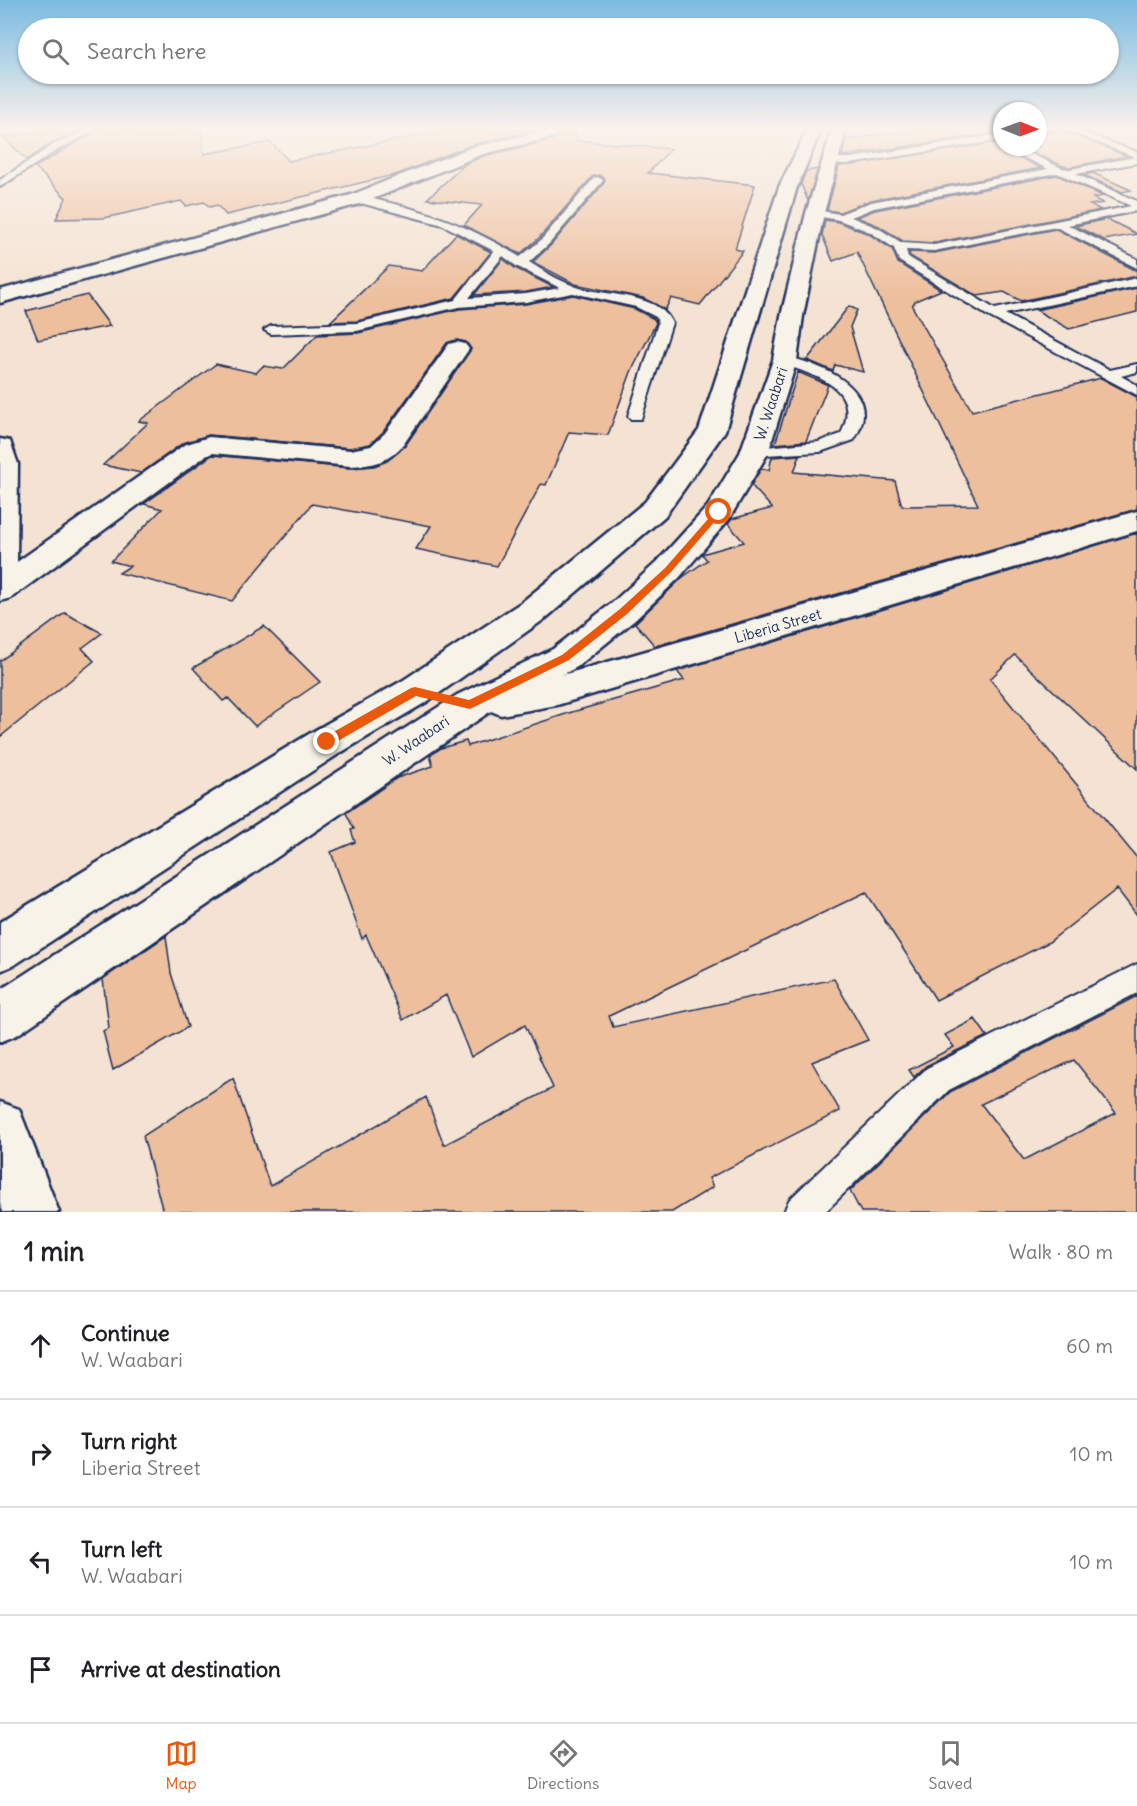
<!DOCTYPE html>
<meta charset="utf-8">
<style>
body{margin:0;font-family:Delius,sans-serif;background:#f6f6f6;color:#202124}
.compass{position:absolute;left:993px;top:102px;width:54px;height:54px;border-radius:50%;background:#fff;box-shadow:0 2px 4px #0004;rotate:91deg}
.stop{position:absolute;width:18px;height:18px;margin:-14px;border:4px solid #ea580c;border-radius:50%;background:#fff}
.stop.end{background:#ea580c;border-color:#fff;box-shadow:0 2px 6px #0008}
.list{margin:0;padding:0;list-style:none}
h2{display:flex;justify-content:space-between;align-items:center;height:78px;margin:0;padding:0 24px;font-size:26px}
h2 small{font-size:20px;font-weight:400;color:#757577}
.list li{display:grid;grid-template-columns:39px 1fr auto;gap:18px;align-items:center;box-sizing:border-box;height:108px;padding:0 24px;border-top:2px solid #e0e0e0}
.list b{display:block;font-size:22px;white-space:nowrap}
.list p{margin:0;font-size:20px;white-space:nowrap;color:#757577}
.list em{font-size:20px;font-style:normal;color:#757577}
.icon{flex:none;width:33px;height:33px;fill:none;stroke:currentColor;stroke-width:2;stroke-linecap:round;stroke-linejoin:round}
.map{position:relative;flex:none;width:1137px;height:1212px;overflow:hidden}
.search{position:absolute;background:#fff;box-shadow:0 2px 4px #0004;left:18px;right:18px;top:18px;height:66px;display:flex;align-items:center;gap:15px;box-sizing:border-box;padding:0 21px;border-radius:33px;color:#757577;font-size:22px}
.sheet{height:510px;background:#fff}
nav{display:flex;justify-content:space-around;align-items:center;box-sizing:border-box;height:84px;border-top:2px solid #e0e0e0;background:#fff;font-size:16px;color:#757577}
nav a{display:grid;justify-items:center;gap:3px}
nav .on{color:#ea580c}
.map>svg:first-child{display:block}
.building{fill:#edbf9d;stroke:#1b2f5e;stroke-width:1.5;fill-rule:evenodd}
.lines{fill:none;stroke-linecap:round;stroke-linejoin:round}
.lane-casing{stroke:#1b2f5e;stroke-width:4}
.street-casing{stroke:#1b2f5e;stroke-width:5}
.secondary-casing{stroke:#1b2f5e;stroke-width:5}
.lane{fill:#f7f3e8;fill-rule:evenodd}
.street{fill:#f7f3e8;fill-rule:evenodd}
.secondary{fill:#f7f3e8;fill-rule:evenodd}
.route{fill:#ea580c}
.labels{text-anchor:middle;stroke-width:6;stroke-linejoin:round;paint-order:stroke}
.street-label{font-size:15px;fill:#1b2f5e;stroke:#f7f3e8}
</style>
<div class="map">
<svg width="1137" height="1212" viewBox="0 0 1137 1212">
<rect width="100%" height="100%" fill="#f4e3d2"/>
<filter id="ink" filterUnits="userSpaceOnUse"><feTurbulence type="fractalNoise" baseFrequency=".0167" numOctaves="2"/><feDisplacementMap in="SourceGraphic" scale="12" xChannelSelector="R" yChannelSelector="G"/><feConvolveMatrix kernelMatrix="1 2 1 2 8 2 1 2 1" color-interpolation-filters="sRGB"/></filter>
<g filter="url(#ink)">
<!-- building -->
<path class="building" d="M39 130H81L52 143 27 160 4 138Z
M98 130H201L204 154 270 142 289 161 447 130H539L471 145 398 174 226 215 217 205 210 207 204 202 186 206 181 201 104 218 56 219 66 198 35 167Z
M556 130H575L576 140 671 149 648 173 755 185 735 249 743 251 700 305 671 298 665 310 643 298 575 284 533 262 551 245 604 183 605 179 599 175 592 177 539 238 520 254 464 225 482 205 427 199 465 164 484 156 555 139 559 134Z
M908 130H1002V132L842 156 846 140Z
M1056 130H1062L1127 156 1070 167 1063 166 1021 147H1038V137Z
M1002 142 1001 149 1041 168 871 200 840 212 827 210 839 166Z
M818 169 808 201 801 184 806 171Z
M1093 173 1131 190 1122 192 1084 175Z
M1057 175 1103 196 1093 198 1103 203 1090 205 1101 210 934 243 903 241 879 226 857 217 875 210Z
M1107 219 1137 234 1104 240 1075 226Z
M825 220 838 222 869 234 892 249 898 263 941 290 915 301 912 306 972 411 1101 378 1137 397V509L655 646 635 623 683 577 707 560 702 554 744 542 728 524 732 519 772 508 751 485 761 469 769 470 772 457 800 455 794 472 895 481 902 506 978 505 857 252 833 261 822 235Z
M1056 229 1137 271V276L1021 301 1004 292 977 296 910 256 909 252 934 253Z
M456 234 491 252 454 298 357 321 330 322 389 266 422 271Z
M503 259 515 268 553 287 526 292 474 295Z
M1137 288V312L1069 329 1036 310Z
M87 295 110 326 38 340 26 311Z
M573 295 635 309 654 319 656 323 631 372 608 435 569 432 546 485 541 484 497 566 416 549 431 526 312 504 232 601 119 573 130 566 111 561 162 509 144 504 212 455 350 468 374 466 387 461 405 446 471 349 466 342 456 340 447 343 383 432 370 444 350 448 209 435 183 443 141 473 103 465 148 423 139 421 216 364 256 373 263 366 283 369 317 335 358 333 459 309 526 304Z
M849 306 857 310 850 327 863 372 835 365 833 371 807 360Z
M798 372 828 385 806 441 775 444Z
M1137 533V769L1015 655 990 679 1137 858V915L1117 889 1049 942 936 1000 866 892 609 1016 613 1027 834 979 868 1040 812 1062 840 1111 709 1178 713 1187 672 1212H163L143 1136 233 1078 270 1186 426 1097 444 1145 553 1088 525 1025 471 1057 446 995 403 1020 366 935 362 939 331 852 355 842 351 830 354 829 346 813 397 778 433 766 430 755 441 748 466 741 468 746 572 712 684 680 677 671Z
M65 613 102 633 82 648 94 661 0 737V661Z
M264 626 320 682 255 726 228 698 223 701 193 668Z
M166 936 171 973 188 1027 113 1070 103 1031 109 1028 103 979Z
M1137 996V1212H861L850 1191 950 1092ZM1074 1060 1116 1113 1024 1160 981 1104Z
M975 1019 987 1036 926 1066 914 1077 909 1070 954 1047 945 1035Z"/>
<g class="lines">
<defs>
<path id="lane" d="M86 130H96L59 149 0 187V180L53 145Z
M1038 130H1054L1038 135Z
M1065 130H1076L1137 152V163L1076 174 1137 201V211L1068 225 1137 259V268L1056 227 934 251 906 250 908 257 995 309 1137 278V286L1005 314 1110 370 1137 364V372L1121 376 1137 385V395L988 316 899 261 894 248 870 232 839 220 815 216 810 213 815 210 840 214 871 202 1048 169 1002 147H1015L1062 168 1070 169 1135 157ZM1057 173 1131 206 934 245 902 243 878 228 851 217 874 208Z
M1002 134V140L850 164H831L826 161 831 158H850Z
M598 177 603 180 602 182 549 244 529 262C543 271 558 280 574 286 603 297 658 291 672 323L641 419H631L628 416 658 323 656 317 636 307 573 293 526 302 459 307 357 331 271 334 264 330 271 326 357 323 455 300 494 251 443 225 353 201V197C363 195 376 200 386 202 435 213 477 230 520 257L541 240 594 178ZM503 256 516 266 560 288 526 294 469 298Z
M785 356C825 366 886 390 854 440L820 452 748 456 746 453 754 448 818 442 841 434C863 386 815 376 780 363L778 360Z
M1137 964V993L949 1090 825 1212H784L789 1200 927 1068Z"/>
<path id="street" d="M548 130 554 131 557 134 554 137 483 154 363 203 0 303V290L351 195 472 147Z
M457 342 465 344 469 349 403 445C386 463 375 465 350 466L212 453 204 457 11 598 0 601V439L10 441 18 464 17 562 184 445 209 437 350 450 371 446 385 433 449 344Z"/>
<path id="secondary" d="M807 130H821L797 187 725 431 665 516 546 618 428 701 340 753 16 964 0 971V922L314 731 402 681 522 602 645 502 699 430 779 187Z
M832 130H846L824 213 803 316 797 360 768 453 729 519 679 578 636 619 577 667 562 675 1137 511V531L557 705 501 715 491 711 17 1035 0 1042V990L457 695 553 649 612 603 657 562 708 506 740 453 773 360 781 316 806 213Z
M0 1102 19 1109 59 1212H3L0 1203Z"/>
</defs>
<!-- lane casing -->
<use href="#lane" class="lane-casing"/>
<!-- street casing -->
<use href="#street" class="street-casing"/>
<!-- secondary casing -->
<use href="#secondary" class="secondary-casing"/>
<!-- lane -->
<use href="#lane" class="lane"/>
<!-- street -->
<use href="#street" class="street"/>
<!-- secondary -->
<use href="#secondary" class="secondary"/>
</g>
</g>
<!-- sky -->
<linearGradient id="sky" x2="0" y2="1"><stop stop-color="#7bbbe1"/><stop offset="0.43" stop-color="#faf2eb"/><stop offset="1" stop-color="#faf2eb" stop-opacity="0"/></linearGradient>
<rect width="1137" height="299" fill="url(#sky)"/>
<!-- route -->
<path class="route" d="M716 510 723 512 671 572 627 614 569 660 470 709 416 696 331 745H323V738L411 688 415 687 469 700 562 655 620 609 665 568Z"/>
<g class="labels">
<!-- street labels -->
<g class="street-label">
<text transform="translate(771 404) rotate(-72)" y="5">W. Waabari</text>
<text transform="translate(778 626) rotate(-16)" y="5">Liberia Street</text>
<text transform="translate(416 741) rotate(-34)" y="5">W. Waabari</text>
</g>
</g>
</svg>
<svg class="compass" viewBox="-18 -18 36 36"><path d="M0-13l5 13h-10z" fill="#e53935"/><path d="M0 13l5-13h-10z" fill="#757577"/></svg>
<div class="stop" style="left:719px;top:512px"></div>
<div class="stop end" style="left:327px;top:742px"></div>
<div class="search"><svg class="icon" aria-label="search" viewBox="0 0 24 24"><circle cx="10" cy="10" r="6"/><path d="M15 15l6 6"/></svg>Search here</div>
</div>
<section class="sheet">
<h2>1 min<small>Walk · 80 m</small></h2>
<ul class="list">
<li><svg class="icon" aria-label="ahead" viewBox="0 0 24 24"><path d="M12 20V5M6 11l6-6 6 6"/></svg><div><b>Continue</b><p>W. Waabari</p></div><em>60 m</em></li>
<li><svg class="icon" aria-label="right" viewBox="0 0 24 24"><path d="M7 20v-9h11M14 6l5 5-5 5"/></svg><div><b>Turn right</b><p>Liberia Street</p></div><em>10 m</em></li>
<li><svg class="icon" aria-label="left" viewBox="0 0 24 24"><path d="M17 20v-9H6M10 6l-5 5 5 5"/></svg><div><b>Turn left</b><p>W. Waabari</p></div><em>10 m</em></li>
<li><svg class="icon" aria-label="arrive" viewBox="0 0 24 24"><path d="M6 21V4h12l-3 4 3 4H6"/></svg><div><b>Arrive at destination</b></div></li>
</ul>
</section>
<nav>
<a class="on"><svg class="icon" aria-label="map" viewBox="0 0 24 24"><path d="M3 6l6-2 6 2 6-2v14l-6 2-6-2-6 2zM9 4v14M15 6v14"/></svg>Map</a>
<a><svg class="icon" aria-label="directions" viewBox="0 0 24 24"><path d="M12 3l9 9-9 9-9-9zM9 14v-3h6M13 9l2 2-2 2"/></svg>Directions</a>
<a><svg class="icon" aria-label="saved" viewBox="0 0 24 24"><path d="M7 4h10v16l-5-4-5 4z"/></svg>Saved</a>
</nav>
